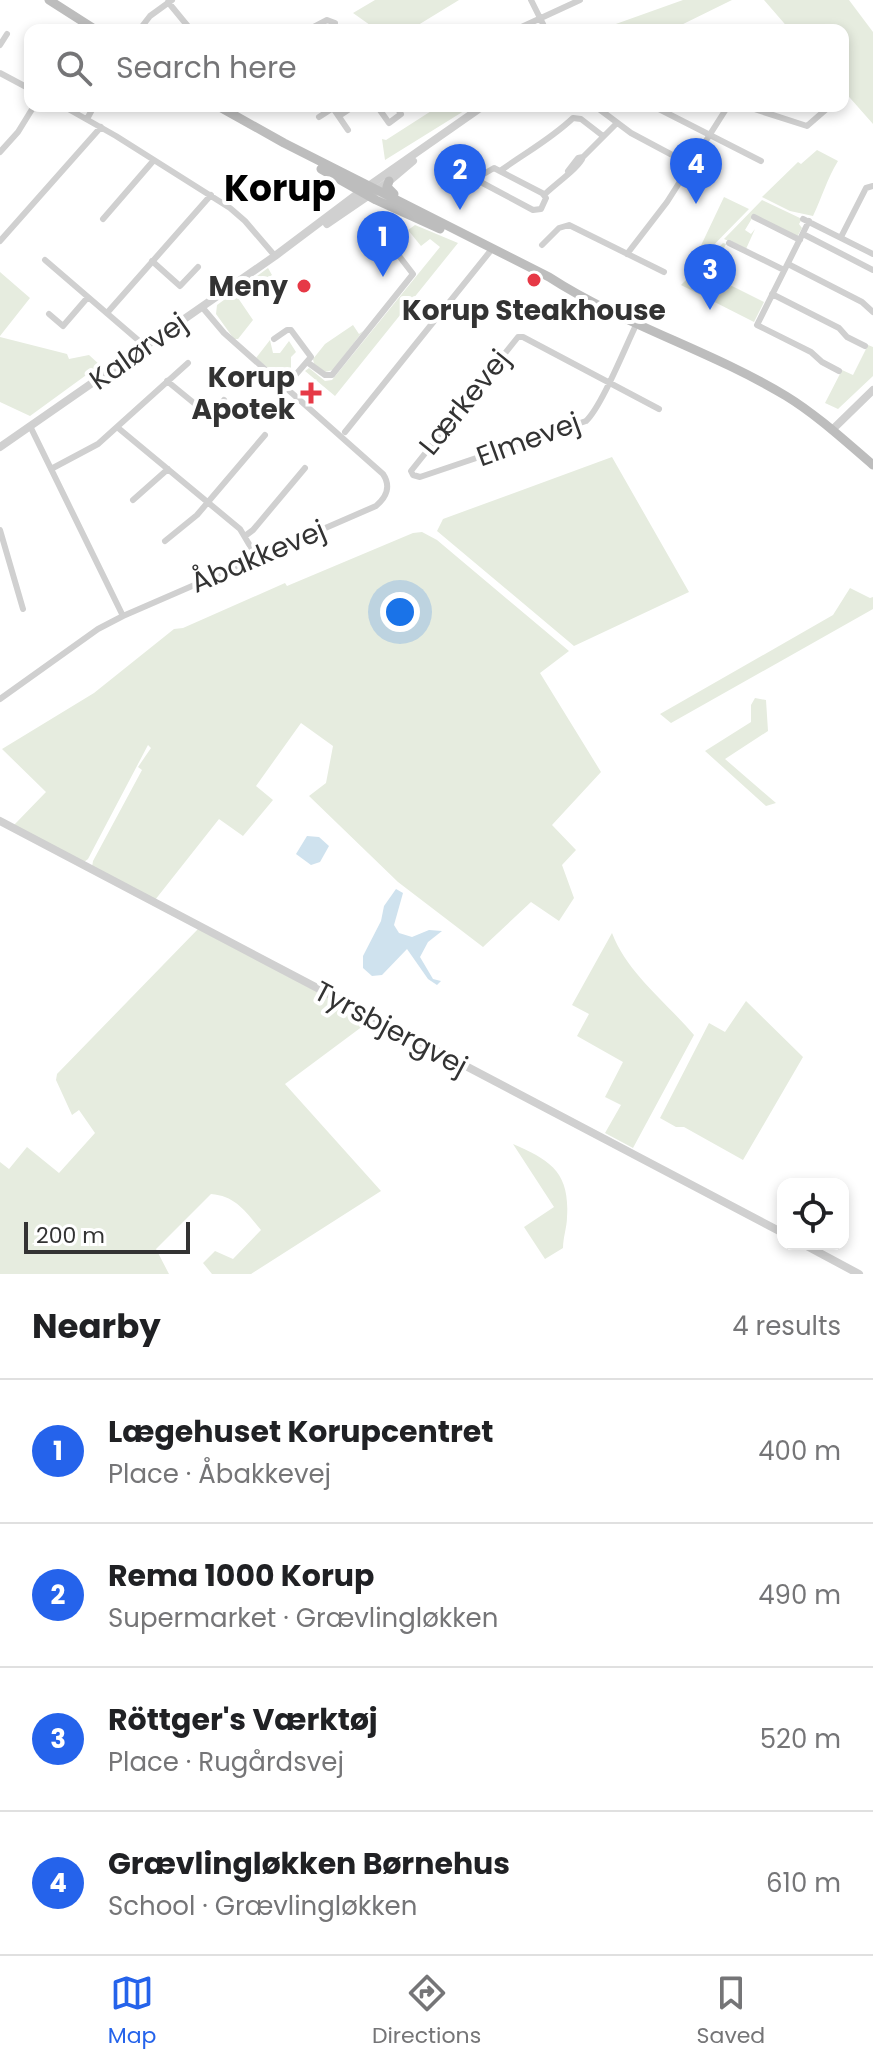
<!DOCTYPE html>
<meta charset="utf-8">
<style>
body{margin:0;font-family:Poppins,sans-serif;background:#f6f6f6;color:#202124}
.controls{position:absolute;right:24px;bottom:24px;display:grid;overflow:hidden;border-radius:16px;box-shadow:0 4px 12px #0003}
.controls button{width:72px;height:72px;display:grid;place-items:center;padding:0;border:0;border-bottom:2px solid #e0e0e0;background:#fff;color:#202124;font:40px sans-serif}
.scale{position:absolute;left:24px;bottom:20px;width:166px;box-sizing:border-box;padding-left:8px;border:4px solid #333;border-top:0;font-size:22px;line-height:28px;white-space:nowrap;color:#333;-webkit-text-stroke:6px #fff;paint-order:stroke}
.you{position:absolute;left:400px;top:612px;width:28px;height:28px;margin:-20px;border:6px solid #fff;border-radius:50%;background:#1a73e8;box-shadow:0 0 0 12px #1a73e833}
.badge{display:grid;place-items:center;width:52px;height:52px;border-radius:50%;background:#2563eb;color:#fff;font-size:26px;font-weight:700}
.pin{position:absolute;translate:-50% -66px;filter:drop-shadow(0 2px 4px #0008)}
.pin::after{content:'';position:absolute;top:42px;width:28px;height:24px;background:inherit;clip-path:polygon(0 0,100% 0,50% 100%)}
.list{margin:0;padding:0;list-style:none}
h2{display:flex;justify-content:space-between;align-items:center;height:104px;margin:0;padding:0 32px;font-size:34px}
h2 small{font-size:26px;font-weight:400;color:#757577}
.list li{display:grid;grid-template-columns:52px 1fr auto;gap:24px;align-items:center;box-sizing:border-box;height:144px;padding:0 32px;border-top:2px solid #e0e0e0}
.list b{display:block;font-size:30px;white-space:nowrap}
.list p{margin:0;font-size:26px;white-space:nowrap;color:#757577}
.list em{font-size:26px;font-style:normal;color:#757577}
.icon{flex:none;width:44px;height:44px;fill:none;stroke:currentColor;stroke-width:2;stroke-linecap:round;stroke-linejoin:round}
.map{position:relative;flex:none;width:873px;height:1274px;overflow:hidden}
.search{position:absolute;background:#fff;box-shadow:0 4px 12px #0003;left:24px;right:24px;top:24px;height:88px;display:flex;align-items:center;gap:20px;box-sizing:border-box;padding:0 28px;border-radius:16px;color:#757577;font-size:30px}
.sheet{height:680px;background:#fff}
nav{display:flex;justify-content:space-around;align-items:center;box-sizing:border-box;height:112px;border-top:2px solid #e0e0e0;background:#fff;font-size:22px;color:#757577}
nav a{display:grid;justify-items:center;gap:4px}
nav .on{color:#2563eb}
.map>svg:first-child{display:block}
.green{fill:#e6ecdf}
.water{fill:#cfe2ee}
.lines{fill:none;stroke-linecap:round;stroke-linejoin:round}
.minor{stroke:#d0d0d0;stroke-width:6}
.tertiary{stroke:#d0d0d0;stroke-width:8}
.secondary{stroke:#bdbdbd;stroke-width:9}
.poi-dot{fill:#e63946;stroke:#fff;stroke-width:3}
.labels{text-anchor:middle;stroke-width:8;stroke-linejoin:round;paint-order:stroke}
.poi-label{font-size:28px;font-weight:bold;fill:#333;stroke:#fff;text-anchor:end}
.street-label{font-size:28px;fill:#333;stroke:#fff}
.district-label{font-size:36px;font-weight:bold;fill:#000;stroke:#fff}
</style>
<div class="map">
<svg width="873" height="1274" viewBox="0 0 873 1274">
<rect width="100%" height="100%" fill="#fff"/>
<!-- green -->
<path class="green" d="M375 0H459L410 30H377L353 13Z
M683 0H732L671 30H599Z
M764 0H849L873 32V124L843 90V30H790Z
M439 106H472L385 160 382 139 386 140Z
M817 150 838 161C827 179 822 197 813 216L790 211 762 197 798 162 801 164Z
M724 197 749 209 701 258 696 256Z
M762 200 802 219 799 224 802 228 797 237 754 215 745 230 751 234 755 229 746 249 724 239Z
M415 225 458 243 335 396 305 371 309 368 325 381 332 380 440 247 430 239 421 246 408 230Z
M723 243 726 244 712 272 730 283V285L764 302 754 322 681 285Z
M268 268 272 275 238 298 253 320 238 339H234L216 314 217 305Z
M0 272 30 298 0 336Z
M353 325 359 334 363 331 333 370 325 372 314 364 313 359 325 344Z
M0 337 67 354 69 359 89 355 100 365 30 416 0 402Z
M270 340 273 353H280L289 341 296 352 291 357V376L285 382 256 358Z
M868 345 873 347V376L838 409 825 403 842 370 853 375Z
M612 457 689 592 574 646 437 531 443 519Z
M422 532 437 540 569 651 540 673 601 772 552 825 576 850 562 865 574 898 559 921 531 902 483 947 398 882 309 796 326 783 333 746 301 723 256 786 273 800 243 836 219 819 155 900 92 867 93 861 142 770 138 767 151 748 148 745 88 859 84 862 14 825 46 792 2 749 94 693 174 629 183 628 285 583 287 586 413 533Z
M850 588 870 598 873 597V609L671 723 660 714 833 615Z
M755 698 766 700 768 731 725 759 776 803 766 806 705 751 751 722V705Z
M198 929 371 1020 285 1084 381 1191 251 1274H212L203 1263 215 1251 233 1259 261 1230C246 1212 236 1196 211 1194L156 1249 169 1274H0V1162L9 1169 27 1147 59 1173 95 1133 79 1110 72 1115 56 1080 57 1074Z
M612 933C627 973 667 1003 694 1035L633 1148 605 1133 621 1105 605 1097 623 1062 577 1036 589 1014 572 1005Z
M746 1001 803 1057 743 1160 684 1127H676L660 1118 709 1023 725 1032Z
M513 1144C550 1160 570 1172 567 1217 567 1227 563 1237 563 1248L545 1259 524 1227 554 1207Z"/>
<!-- water -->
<path class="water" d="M307 836 319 837 329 846 320 862 311 865 296 854Z
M396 889 403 893 394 925 399 933 412 937 429 930 442 931 428 942 420 957 433 979 441 981 437 985 428 979 407 949 382 975 372 976 363 968V956L381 921 384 906Z"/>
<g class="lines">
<!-- minor -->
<path class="minor" d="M531 0 546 30
M168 2 191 30
M140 29 150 16 172 0
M308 30 327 20 335 23
M515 30 580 0
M0 45 7 34
M0 73 30 89
M63 106 116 136 230 208 245 221 275 256
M377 106 389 123 401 114 396 106
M595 106 631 133 691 165
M653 106 761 161
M745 106 807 126 830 106
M339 116 354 106
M319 117 333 108 348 130
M87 119 94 106
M0 152 18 132 34 106
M500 171C525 153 551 139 573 118L581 119 603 136
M568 171 578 158 583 157
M468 192 475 179 494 168 542 193 546 198 541 209 533 210 475 179
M544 195C555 184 580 167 583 157L617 123
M754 217 800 240
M103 219 154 160
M803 219 873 254
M809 221 757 325 811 352 822 362 839 371
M803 234 873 270
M841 237 866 188 873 186
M0 241 101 127
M729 243 784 270
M542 245 559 228 569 225 664 272
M627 254 667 202 728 106
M45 260 138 340
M152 261 180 286 198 267
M788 264 862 302 873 312
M772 294 839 328 847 337 865 346
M107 313 211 195
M49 314 63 326 88 297
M637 323C626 345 602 406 586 421L420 477 413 475 411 471 518 337H523L659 409
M274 339 287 330H291L311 357 285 387
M307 362 325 375H332L413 274 386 239
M167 381 211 417 224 400
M30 426 123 616
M117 427 240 529 256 556
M345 432 492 249
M51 469 98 444 188 363
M133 500 168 469
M0 530 23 609
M245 536 253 530 305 468
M165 541 197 515 265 435
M0 699 98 629 123 616 376 506C387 497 391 486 383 474L224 333 202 307"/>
<!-- tertiary -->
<path class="tertiary" d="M327 224 387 183 413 161
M832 430 873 390
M0 447 275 256 360 192 483 106
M0 821 783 1233
M803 1244 859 1274"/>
<!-- secondary -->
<path class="secondary" d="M49 0 96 30
M218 106 284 143 549 277C623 325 710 350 786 396 817 415 845 441 873 465
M321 169 376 200 440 229
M389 181 387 187 394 194"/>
</g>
<!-- markers -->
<g class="poi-dot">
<circle cx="534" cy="280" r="8"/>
<circle cx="304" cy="286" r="8"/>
<path d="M307 381h8v8h8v8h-8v8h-8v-8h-8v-8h8z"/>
</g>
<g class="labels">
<!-- poi labels -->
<g class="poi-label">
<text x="288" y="296">Meny</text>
<text x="534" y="320" text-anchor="middle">Korup Steakhouse</text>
<text x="295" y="387">Korup<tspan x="295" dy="32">Apotek</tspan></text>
</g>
<!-- street labels -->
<g class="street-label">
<text transform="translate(138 351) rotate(-35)" y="10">Kalørvej</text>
<text transform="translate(464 402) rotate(-51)" y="10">Lærkevej</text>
<text transform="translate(528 439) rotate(-20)" y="10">Elmevej</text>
<text transform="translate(258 556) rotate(-23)" y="10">Åbakkevej</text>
<text transform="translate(391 1028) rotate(28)" y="10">Tyrsbjergvej</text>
</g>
<!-- district labels -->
<g class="district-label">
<text x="280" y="201">Korup</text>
</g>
</g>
</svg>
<div class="controls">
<button><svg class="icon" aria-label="locate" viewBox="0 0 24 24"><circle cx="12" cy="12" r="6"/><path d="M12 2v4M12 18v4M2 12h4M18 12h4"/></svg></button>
</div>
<div class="scale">200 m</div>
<div class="you"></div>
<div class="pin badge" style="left:383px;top:277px">1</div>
<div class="pin badge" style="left:460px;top:210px">2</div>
<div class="pin badge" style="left:710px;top:310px">3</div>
<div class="pin badge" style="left:696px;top:204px">4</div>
<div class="search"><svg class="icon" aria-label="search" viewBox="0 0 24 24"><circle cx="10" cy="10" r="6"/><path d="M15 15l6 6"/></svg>Search here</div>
</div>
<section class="sheet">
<h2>Nearby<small>4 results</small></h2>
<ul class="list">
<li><span class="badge">1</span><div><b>Lægehuset Korupcentret</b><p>Place · Åbakkevej</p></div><em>400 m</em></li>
<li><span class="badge">2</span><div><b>Rema 1000 Korup</b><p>Supermarket · Grævlingløkken</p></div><em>490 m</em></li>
<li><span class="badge">3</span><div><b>Röttger's Værktøj</b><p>Place · Rugårdsvej</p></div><em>520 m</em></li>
<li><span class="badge">4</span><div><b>Grævlingløkken Børnehus</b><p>School · Grævlingløkken</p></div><em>610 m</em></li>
</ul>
</section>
<nav>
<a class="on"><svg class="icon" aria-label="map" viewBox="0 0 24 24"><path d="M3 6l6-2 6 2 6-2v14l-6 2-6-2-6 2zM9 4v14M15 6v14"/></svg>Map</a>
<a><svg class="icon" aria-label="directions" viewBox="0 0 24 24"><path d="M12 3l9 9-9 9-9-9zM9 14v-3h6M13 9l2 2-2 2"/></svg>Directions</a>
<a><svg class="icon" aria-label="saved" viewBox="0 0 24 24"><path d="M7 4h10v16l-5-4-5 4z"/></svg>Saved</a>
</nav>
